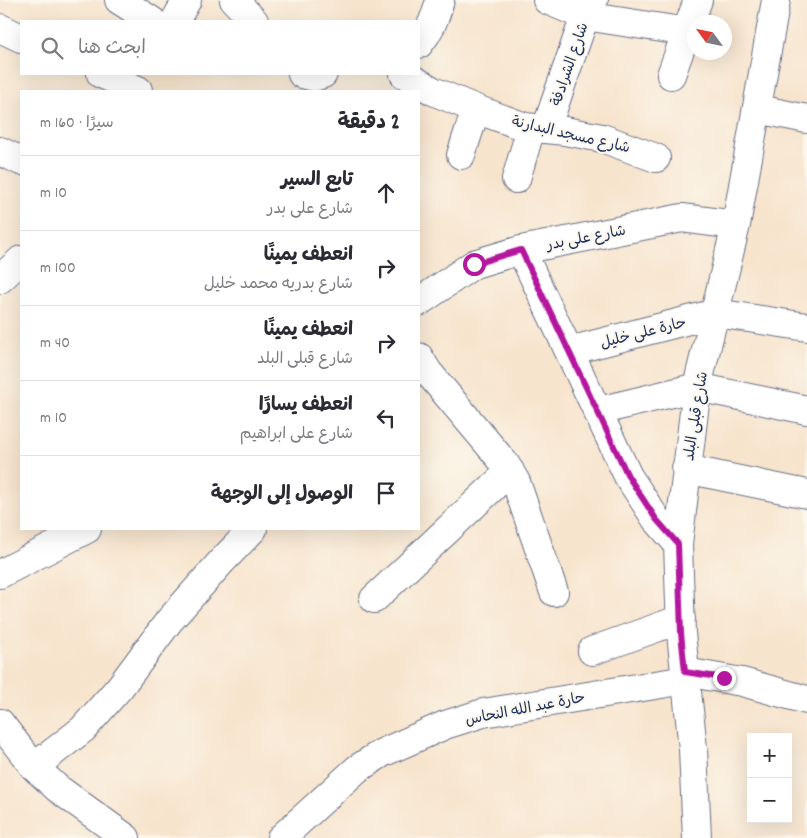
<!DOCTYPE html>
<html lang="ar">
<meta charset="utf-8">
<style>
body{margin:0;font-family:Dekko,"Playpen Sans Arabic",sans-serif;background:#f7f7f7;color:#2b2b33;direction:rtl}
.controls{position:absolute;right:15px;bottom:15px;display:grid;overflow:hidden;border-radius:0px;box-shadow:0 5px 20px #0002}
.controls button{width:45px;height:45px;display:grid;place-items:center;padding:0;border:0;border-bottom:1px solid #e1e1e2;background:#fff;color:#2b2b33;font:25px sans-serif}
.compass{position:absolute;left:687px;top:15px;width:45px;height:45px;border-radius:50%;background:#fff;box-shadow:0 5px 20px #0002;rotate:303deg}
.stop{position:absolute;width:15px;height:15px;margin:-11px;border:4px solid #b5179e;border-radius:50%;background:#fff}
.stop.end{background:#b5179e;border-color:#fff;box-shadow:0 1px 5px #0008}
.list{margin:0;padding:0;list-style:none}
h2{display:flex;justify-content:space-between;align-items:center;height:65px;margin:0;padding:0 20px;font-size:21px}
h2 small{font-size:16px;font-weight:400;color:#7c7c81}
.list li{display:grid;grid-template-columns:32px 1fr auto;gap:15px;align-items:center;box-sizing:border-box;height:75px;padding:0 20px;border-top:1px solid #e1e1e2}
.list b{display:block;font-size:19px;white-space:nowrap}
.list p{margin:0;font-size:16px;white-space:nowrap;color:#7c7c81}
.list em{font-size:16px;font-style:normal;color:#7c7c81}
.icon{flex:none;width:28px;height:28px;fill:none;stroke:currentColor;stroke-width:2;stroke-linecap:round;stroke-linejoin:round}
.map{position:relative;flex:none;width:807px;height:838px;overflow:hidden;direction:ltr}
.search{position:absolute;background:#fff;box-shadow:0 5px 20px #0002;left:20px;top:20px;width:400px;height:55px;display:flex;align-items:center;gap:12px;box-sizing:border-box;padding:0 18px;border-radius:0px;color:#7c7c81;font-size:19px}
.panel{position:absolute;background:#fff;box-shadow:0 5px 20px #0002;left:20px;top:90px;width:400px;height:440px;border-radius:0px;direction:rtl}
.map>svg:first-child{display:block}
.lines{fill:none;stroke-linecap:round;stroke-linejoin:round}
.minor-casing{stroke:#686e85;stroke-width:30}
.minor{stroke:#fff;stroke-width:28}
.route{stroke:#b5179e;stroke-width:6}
.labels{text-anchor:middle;stroke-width:4;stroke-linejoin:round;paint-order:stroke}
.street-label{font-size:15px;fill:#1b2f5e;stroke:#fbf7ec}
</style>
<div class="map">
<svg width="807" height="838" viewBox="0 0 807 838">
<rect width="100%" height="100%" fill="#fbf7ec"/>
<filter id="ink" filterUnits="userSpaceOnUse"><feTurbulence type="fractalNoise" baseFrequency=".02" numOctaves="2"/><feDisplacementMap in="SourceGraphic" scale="10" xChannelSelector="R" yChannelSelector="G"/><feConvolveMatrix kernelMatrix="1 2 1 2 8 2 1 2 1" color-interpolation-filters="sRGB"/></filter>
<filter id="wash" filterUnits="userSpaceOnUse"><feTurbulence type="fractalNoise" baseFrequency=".0096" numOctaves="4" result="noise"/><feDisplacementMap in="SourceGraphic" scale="20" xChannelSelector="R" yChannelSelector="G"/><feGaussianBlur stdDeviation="1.12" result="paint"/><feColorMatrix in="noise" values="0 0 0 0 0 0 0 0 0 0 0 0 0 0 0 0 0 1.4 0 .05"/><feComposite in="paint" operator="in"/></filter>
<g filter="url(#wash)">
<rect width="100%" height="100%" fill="#f7e4cd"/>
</g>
<g filter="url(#ink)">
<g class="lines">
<defs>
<path id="minor" d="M119 0 152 21
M234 0 254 21
M547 0 585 16 694 33
M175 21 187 0
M0 28 21 38
M419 44C430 31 436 17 440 0
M101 74 138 90
M302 74 314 77 323 74
M404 74 433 91 476 109 525 127 565 131 602 138 656 158
M671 75 698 0
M758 109 807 119
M546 129 585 16 594 0
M0 151 21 161
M461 155 476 109
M516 179 531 128
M521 250 628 476 656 519 678 544
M0 279 21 260
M419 302 474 264 521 250 682 218 736 225
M569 351 716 313 807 327
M419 357 428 372 506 465 516 482 554 592
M598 411 697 387 807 410
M686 469 807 494
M0 574 87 529
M374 599 510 471
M592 651 681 619
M685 672 742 682 807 700
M0 723 34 767 57 788 126 838
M34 767 83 729 120 687 169 621 222 561 253 529
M281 838 357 769 382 753 445 725 483 713 686 680
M697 838 693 749 681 633 678 544 697 387 736 225 776 0"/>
</defs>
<!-- minor casing -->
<use href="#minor" class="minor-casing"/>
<!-- minor -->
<use href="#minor" class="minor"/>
</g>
</g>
<g class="lines" filter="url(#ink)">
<!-- route -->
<path class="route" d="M474 264 521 250 628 476 656 519 678 544 681 633 685 672 724 678"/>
</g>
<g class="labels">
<!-- street labels -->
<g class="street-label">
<text transform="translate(569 64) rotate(-71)" y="5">شارع الشرادفة</text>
<text transform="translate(571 134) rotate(13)" y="5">شارع مسجد البدارنة</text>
<text transform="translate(586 237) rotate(-11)" y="5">شارع على بدر</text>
<text transform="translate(643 332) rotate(-14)" y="5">حارة على خليل</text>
<text transform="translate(695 416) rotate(-81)" y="5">شارع قبلى البلد</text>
<text transform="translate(525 708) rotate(-11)" y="5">حارة عبد الله النحاس</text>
</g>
</g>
</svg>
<div class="controls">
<button>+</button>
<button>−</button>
</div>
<svg class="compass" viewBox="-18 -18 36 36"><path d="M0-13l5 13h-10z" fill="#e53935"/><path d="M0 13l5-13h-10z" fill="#7c7c81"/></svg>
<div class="stop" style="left:474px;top:264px"></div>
<div class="stop end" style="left:724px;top:678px"></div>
<div class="search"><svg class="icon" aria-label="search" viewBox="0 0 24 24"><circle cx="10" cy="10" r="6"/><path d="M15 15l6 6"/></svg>ابحث هنا</div>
<section class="panel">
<h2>2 دقيقة<small>سيرًا · 160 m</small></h2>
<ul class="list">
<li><svg class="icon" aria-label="ahead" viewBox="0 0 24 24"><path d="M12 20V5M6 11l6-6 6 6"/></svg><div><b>تابع السير</b><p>شارع على بدر</p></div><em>10 m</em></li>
<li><svg class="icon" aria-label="right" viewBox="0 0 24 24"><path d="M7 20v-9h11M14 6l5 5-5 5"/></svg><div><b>انعطف يمينًا</b><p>شارع بدريه محمد خليل</p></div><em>100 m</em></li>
<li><svg class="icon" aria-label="right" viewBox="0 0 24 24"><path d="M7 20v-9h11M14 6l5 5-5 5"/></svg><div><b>انعطف يمينًا</b><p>شارع قبلى البلد</p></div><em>40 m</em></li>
<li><svg class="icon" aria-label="left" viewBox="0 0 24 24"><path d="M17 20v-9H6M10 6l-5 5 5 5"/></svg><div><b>انعطف يسارًا</b><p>شارع على ابراهيم</p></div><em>10 m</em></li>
<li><svg class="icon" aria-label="arrive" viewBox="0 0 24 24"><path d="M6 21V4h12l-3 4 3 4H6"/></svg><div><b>الوصول إلى الوجهة</b></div></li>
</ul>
</section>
</div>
